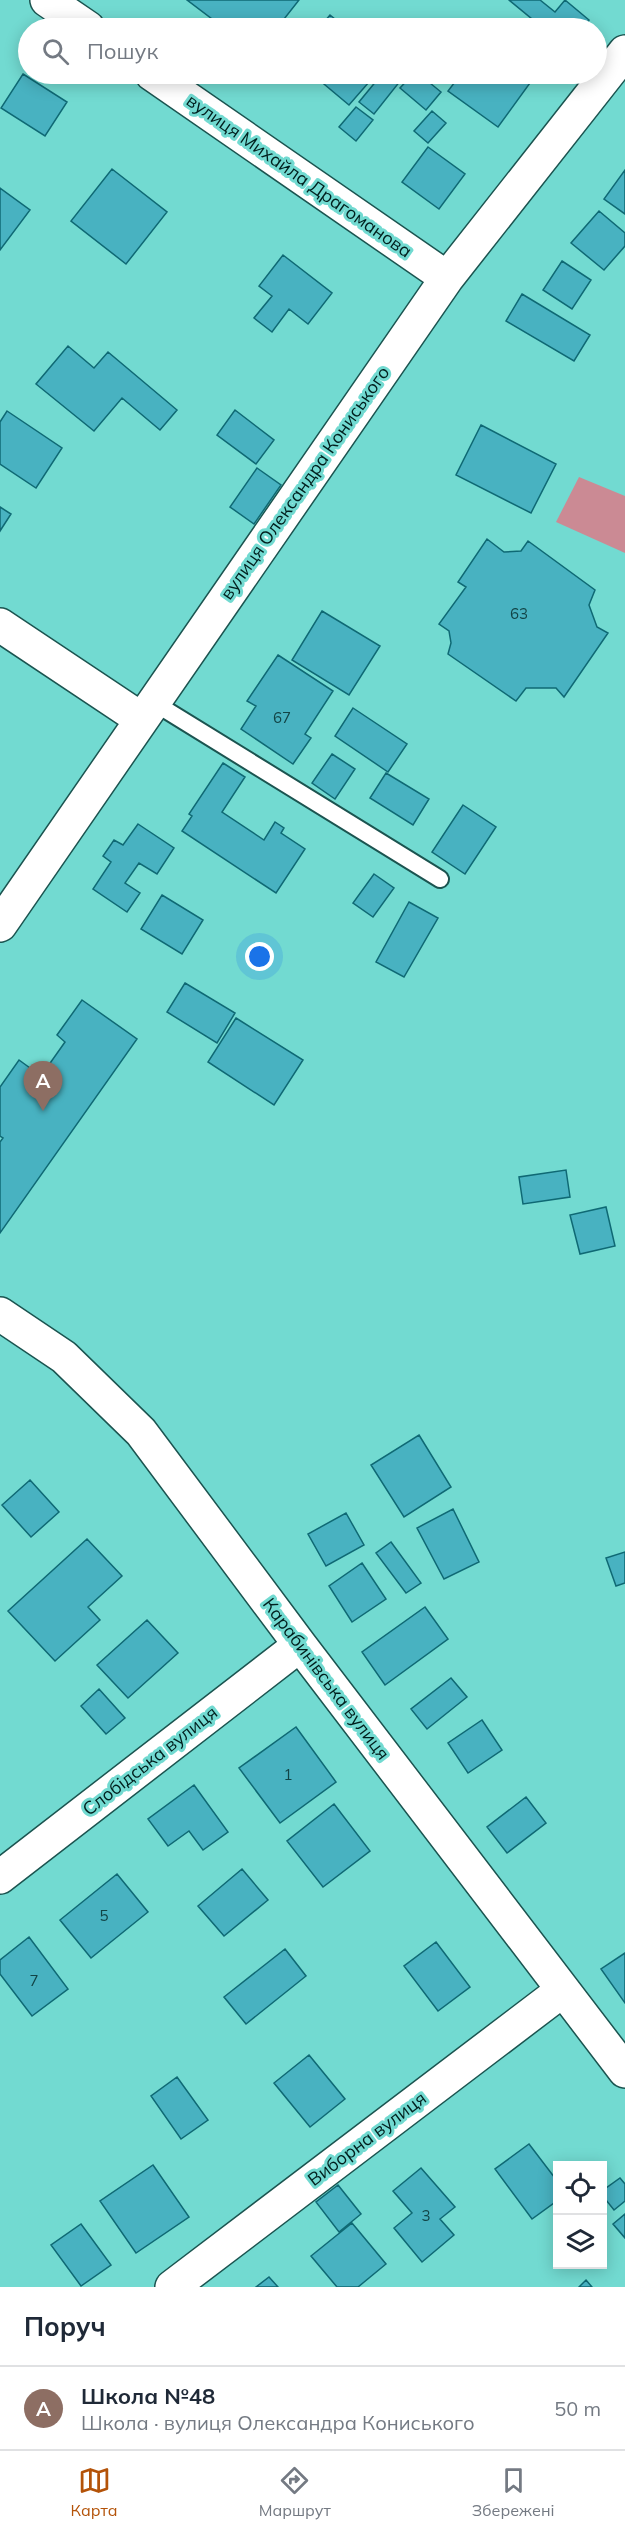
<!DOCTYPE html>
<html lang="uk">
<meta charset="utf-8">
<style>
body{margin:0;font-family:Mulish,sans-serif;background:#f2f2f3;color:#1f2937}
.controls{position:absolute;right:18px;bottom:18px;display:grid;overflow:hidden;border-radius:0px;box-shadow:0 3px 15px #0003}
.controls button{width:54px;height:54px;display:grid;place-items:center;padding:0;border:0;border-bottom:2px solid #e0e1e3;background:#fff;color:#1f2937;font:30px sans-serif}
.you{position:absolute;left:260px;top:957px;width:21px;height:21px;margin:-15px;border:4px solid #fff;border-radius:50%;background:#1a73e8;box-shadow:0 0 0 9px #1a73e833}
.badge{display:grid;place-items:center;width:39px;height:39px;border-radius:50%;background:#b45309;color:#fff;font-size:20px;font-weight:700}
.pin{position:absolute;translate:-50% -50px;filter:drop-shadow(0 2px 3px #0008)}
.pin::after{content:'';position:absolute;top:32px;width:21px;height:18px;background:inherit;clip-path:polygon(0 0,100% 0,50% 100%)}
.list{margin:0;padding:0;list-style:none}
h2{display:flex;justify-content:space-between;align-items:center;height:78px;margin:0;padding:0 24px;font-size:26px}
h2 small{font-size:20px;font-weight:400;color:#747a83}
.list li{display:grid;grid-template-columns:39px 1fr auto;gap:18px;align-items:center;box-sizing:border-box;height:84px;padding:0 24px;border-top:2px solid #e0e1e3}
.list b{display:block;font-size:22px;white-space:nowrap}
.list p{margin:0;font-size:20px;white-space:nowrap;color:#747a83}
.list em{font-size:20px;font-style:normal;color:#747a83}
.icon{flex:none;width:33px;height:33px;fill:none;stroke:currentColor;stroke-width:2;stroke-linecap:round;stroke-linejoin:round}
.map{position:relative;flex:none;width:625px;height:2287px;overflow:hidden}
.search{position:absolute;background:#fff;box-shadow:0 3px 15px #0003;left:18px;right:18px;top:18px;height:66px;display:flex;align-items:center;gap:15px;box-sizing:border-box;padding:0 21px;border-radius:33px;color:#747a83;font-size:22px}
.sheet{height:162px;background:#fff}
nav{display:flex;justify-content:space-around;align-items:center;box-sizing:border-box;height:84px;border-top:2px solid #e0e1e3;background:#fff;font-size:16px;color:#747a83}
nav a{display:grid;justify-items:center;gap:3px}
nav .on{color:#b45309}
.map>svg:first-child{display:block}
.green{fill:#cb8a94}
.building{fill:#48b2c1;stroke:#0f6974;stroke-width:1.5}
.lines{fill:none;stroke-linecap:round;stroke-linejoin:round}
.service-casing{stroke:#1b5450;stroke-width:20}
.minor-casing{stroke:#1b5450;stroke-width:36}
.service{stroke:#fff;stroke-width:16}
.minor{stroke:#fff;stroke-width:33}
.labels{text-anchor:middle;stroke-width:6;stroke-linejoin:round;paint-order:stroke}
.number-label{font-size:15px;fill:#124446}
.street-label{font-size:18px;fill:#001f1d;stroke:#72dad1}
</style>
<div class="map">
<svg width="625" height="2287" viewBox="0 0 625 2287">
<rect width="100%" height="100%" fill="#72dad1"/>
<!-- green -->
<path class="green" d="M579 477 625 496V553L556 522Z"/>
<!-- building -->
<path class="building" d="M187 0H299L277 28H242L239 26 237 28H224Z
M509 0H540L555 12 565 0 589 20 582 28H543Z
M330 15 346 28H319Z
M23 74 67 102 45 136 1 108Z
M312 74H376L349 105Z
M382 74H393L401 80 374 114 359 102Z
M413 74H419L441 92 426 110 400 88Z
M461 74H517L530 83 498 127 448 91Z
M356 107 373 120 356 141 339 127Z
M432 111 446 123 428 143 414 131Z
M428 147 465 174 439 209 402 182Z
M112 169 167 212 126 264 71 221Z
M625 170V214L604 199Z
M0 188 30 210 0 250Z
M599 211 625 233V246L604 270 571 243Z
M283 255 332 293 308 324 289 309 272 332 254 318 272 296 259 286Z
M562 261 591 280 572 309 543 290Z
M522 294 590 335 574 361 506 321Z
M68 346 94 368 108 352 177 410 160 430 122 398 94 431 36 384Z
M235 410 274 440 256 464 217 435Z
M7 411 62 448 36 488 0 464V422Z
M481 425 556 464 531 513 456 475Z
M257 468 281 485 254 524 230 507Z
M0 507 11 514 0 531Z
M487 539 504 552 521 551 528 541 595 590 589 605 597 627 608 633 564 697 556 688H526L516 701 448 654 451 643 449 631 439 624 466 587 458 582Z
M322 611 380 646 349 695 292 660Z
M278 655 333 691 305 734 311 738 293 764 241 729 256 706 247 701Z
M353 708 407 744 388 772 335 736Z
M332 754 355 769 335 799 312 783Z
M223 763 245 777 222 812 264 840 275 822 284 828 281 833 305 849 276 893 182 831 192 816 189 814Z
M386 773 429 799 413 825 370 798Z
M463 805 496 827 465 874 432 852Z
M138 824 174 848 157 874 139 863 125 883 140 893 127 912 93 889 111 862 103 856 114 840 123 845Z
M374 874 394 888 373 917 353 903Z
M162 895 203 920 182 954 141 929Z
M409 902 438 918 404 977 376 962Z
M185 983 235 1013 217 1043 167 1012Z
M82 1000 137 1039 0 1233V1142L3 1138 0 1136V1087L19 1060 41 1076 65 1042 57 1035Z
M236 1018 303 1060 274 1105 208 1062Z
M566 1170 570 1197 523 1204 519 1177Z
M606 1207 615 1246 580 1254 570 1215Z
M419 1435 451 1487 404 1517 371 1465Z
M30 1480 59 1512 31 1537 2 1505Z
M453 1509 479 1562 444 1579 417 1528Z
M346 1513 364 1545 326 1566 308 1534Z
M87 1539 122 1576 88 1607 100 1620 55 1661 8 1611Z
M391 1542 421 1583 406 1593 376 1553Z
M625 1552V1583L616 1586 606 1558Z
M362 1563 386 1599 352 1622 329 1586Z
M425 1607 448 1639 385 1685 362 1652Z
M147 1620 178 1653 128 1698 97 1665Z
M451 1678 467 1697 427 1729 411 1709Z
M99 1689 125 1718 106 1734 81 1706Z
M482 1720 502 1750 468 1773 448 1743Z
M296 1727 336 1782 280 1823 239 1768Z
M194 1785 228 1832 203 1850 189 1831 168 1846 148 1819Z
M526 1797 546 1823 507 1853 487 1827Z
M334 1804 370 1851 323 1887 287 1841Z
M242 1869 268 1900 224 1936 198 1906Z
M117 1874 148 1912 91 1958 60 1920Z
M29 1937 68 1989 32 2016 0 1974V1960Z
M436 1942 470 1987 438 2011 404 1966Z
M285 1949 306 1976 246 2024 224 1997Z
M625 1953V2003L601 1969Z
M309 2055 345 2099 310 2127 274 2083Z
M177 2077 208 2120 181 2139 151 2096Z
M529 2144 558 2182V2200L532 2219 495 2169Z
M153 2165 189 2217 136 2253 100 2201Z
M421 2168 455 2207 440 2219 454 2235 422 2262 394 2228 412 2213 393 2191Z
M620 2178 625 2184V2201L614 2210 602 2195V2191Z
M338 2185 361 2214 339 2232 316 2202Z
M625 2214V2238L613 2224Z
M352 2223 386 2264 358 2287H337L311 2256Z
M81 2224 111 2265 81 2286 51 2245Z
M269 2277 278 2287H256Z
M586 2280 592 2287H579Z"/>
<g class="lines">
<defs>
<path id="service" d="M153 702 440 879"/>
<path id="minor" d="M47 0 88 28
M152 74 447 278
M0 625 141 719
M0 925 447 278 625 52
M0 1314 64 1357 141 1432 300 1645 625 2071
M0 1877 300 1645
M172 2287 563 1990"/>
</defs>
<!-- service casing -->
<use href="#service" class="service-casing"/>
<!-- minor casing -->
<use href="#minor" class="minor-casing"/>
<!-- service -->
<use href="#service" class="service"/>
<!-- minor -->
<use href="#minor" class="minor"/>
</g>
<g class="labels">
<!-- number labels -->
<g class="number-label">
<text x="519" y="619">63</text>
<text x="282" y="723">67</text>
<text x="288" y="1780">1</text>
<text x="104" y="1921">5</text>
<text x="34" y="1986">7</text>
<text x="426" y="2221">3</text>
</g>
<!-- street labels -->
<g class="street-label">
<text transform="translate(299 176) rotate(35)" y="6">вулиця Михайла Драгоманова</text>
<text transform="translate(305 483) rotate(-55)" y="6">вулиця Олександра Кониського</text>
<text transform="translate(326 1679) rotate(53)" y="6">Карабинівська вулиця</text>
<text transform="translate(150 1761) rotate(-38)" y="6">Слобідська вулиця</text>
<text transform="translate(367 2139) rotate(-37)" y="6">Виборна вулиця</text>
</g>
</g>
</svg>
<div class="controls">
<button><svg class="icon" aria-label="locate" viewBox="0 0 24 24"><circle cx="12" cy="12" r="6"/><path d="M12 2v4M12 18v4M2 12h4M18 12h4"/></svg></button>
<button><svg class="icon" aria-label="layers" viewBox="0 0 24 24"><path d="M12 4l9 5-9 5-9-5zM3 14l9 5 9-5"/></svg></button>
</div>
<div class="you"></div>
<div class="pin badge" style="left:43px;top:1111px;background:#8d6e63">A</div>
<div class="search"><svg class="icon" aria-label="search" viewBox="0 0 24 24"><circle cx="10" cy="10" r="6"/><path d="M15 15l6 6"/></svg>Пошук</div>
</div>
<section class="sheet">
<h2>Поруч<small></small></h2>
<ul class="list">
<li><span class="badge" style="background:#8d6e63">A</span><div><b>Школа №48</b><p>Школа · вулиця Олександра Кониського</p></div><em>50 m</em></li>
</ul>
</section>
<nav>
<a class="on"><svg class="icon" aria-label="map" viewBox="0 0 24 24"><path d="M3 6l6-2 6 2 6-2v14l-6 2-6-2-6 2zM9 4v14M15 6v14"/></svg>Карта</a>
<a><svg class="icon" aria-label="directions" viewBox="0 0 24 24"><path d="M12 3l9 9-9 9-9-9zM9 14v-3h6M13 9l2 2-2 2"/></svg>Маршрут</a>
<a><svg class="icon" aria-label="saved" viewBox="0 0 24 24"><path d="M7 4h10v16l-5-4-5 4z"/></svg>Збережені</a>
</nav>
